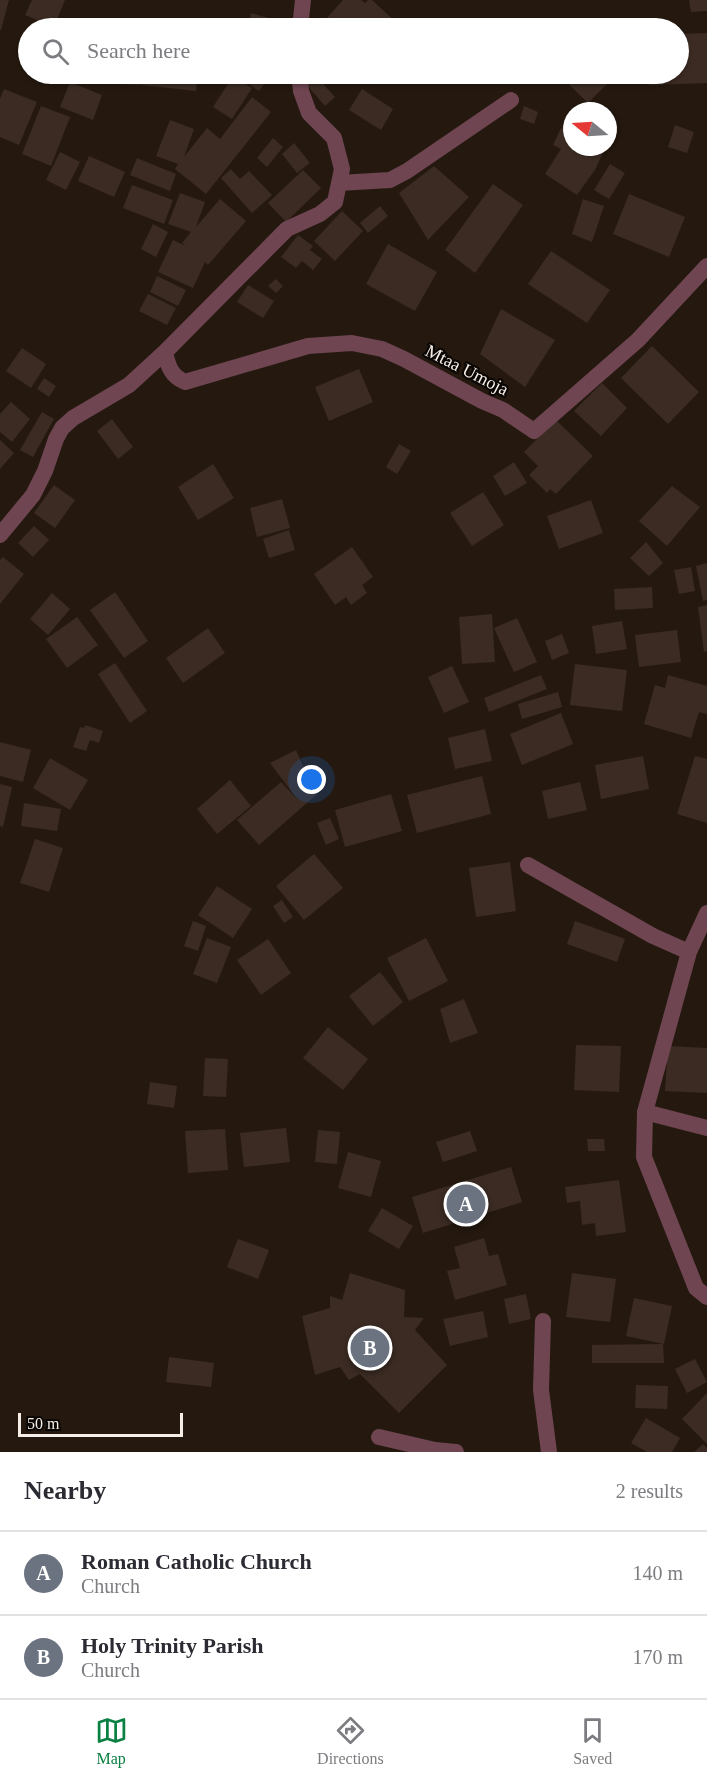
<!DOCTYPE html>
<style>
body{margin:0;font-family:Georgia,serif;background:#f7f7f7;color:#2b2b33}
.compass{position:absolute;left:563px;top:102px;width:54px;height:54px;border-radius:50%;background:#fff;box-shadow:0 2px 4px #0004;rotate:288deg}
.scale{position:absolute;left:18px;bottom:15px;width:165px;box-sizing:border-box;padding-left:6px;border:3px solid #f7eee7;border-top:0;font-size:16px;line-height:21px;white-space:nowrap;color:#f7eee7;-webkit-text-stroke:4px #0a0603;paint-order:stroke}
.you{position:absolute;left:312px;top:780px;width:21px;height:21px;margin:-15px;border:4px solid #fff;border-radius:50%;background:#1a73e8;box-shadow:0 0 0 9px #1a73e833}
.badge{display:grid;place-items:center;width:39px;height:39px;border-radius:50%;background:#0b8043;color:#fff;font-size:20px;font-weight:700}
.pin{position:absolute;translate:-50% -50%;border:3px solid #fff;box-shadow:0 2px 6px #0006}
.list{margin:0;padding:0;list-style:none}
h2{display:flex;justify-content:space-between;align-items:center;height:78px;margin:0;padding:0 24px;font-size:26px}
h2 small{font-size:20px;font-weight:400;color:#7c7c81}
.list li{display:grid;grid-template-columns:39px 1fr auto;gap:18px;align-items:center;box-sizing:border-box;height:84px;padding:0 24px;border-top:2px solid #e1e1e2}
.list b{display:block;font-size:22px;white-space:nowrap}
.list p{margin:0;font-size:20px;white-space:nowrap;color:#7c7c81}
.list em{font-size:20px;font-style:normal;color:#7c7c81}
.icon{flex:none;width:33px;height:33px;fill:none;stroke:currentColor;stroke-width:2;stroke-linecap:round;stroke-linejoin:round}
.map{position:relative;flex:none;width:707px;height:1452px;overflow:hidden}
.search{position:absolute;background:#fff;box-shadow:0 2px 4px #0004;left:18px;right:18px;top:18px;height:66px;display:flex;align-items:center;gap:15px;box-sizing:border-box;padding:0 21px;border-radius:33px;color:#7c7c81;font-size:22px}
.sheet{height:246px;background:#fff}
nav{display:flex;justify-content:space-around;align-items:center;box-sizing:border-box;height:84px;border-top:2px solid #e1e1e2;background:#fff;font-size:16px;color:#7c7c81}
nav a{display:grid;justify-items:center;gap:3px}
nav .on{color:#0b8043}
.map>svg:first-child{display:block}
.building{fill:#3b2b23}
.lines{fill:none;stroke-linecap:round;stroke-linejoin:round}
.street{stroke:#6e4551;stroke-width:16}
.labels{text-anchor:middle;stroke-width:4.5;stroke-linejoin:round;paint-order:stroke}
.street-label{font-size:18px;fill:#f7eee7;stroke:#0a0603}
</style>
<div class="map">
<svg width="707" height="1452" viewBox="0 0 707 1452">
<rect width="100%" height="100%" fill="#25190f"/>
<!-- building -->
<path class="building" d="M0 0H9L1 30H0Z
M32 0H65L54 27 25 15Z
M343 0H361L365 3 368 0H372L399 25 396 28H334L325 20Z
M689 0H707V11L691 12Z
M251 13 272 19 270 28 248 26Z
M707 33V83L649 85V74H678V34Z
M120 74H140V85L120 84Z
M143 74H198L196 91 141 85Z
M258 74 267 80 259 91 250 85Z
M558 74H597L607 84 588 103Z
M315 75 335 97 325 106 305 83Z
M233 76 252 88 232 119 213 107Z
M70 82 102 95 93 120 60 107Z
M4 89 37 102 19 145 0 137V99Z
M362 89 393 109 381 130 349 110Z
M252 97 271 112 206 194 175 169 178 164 156 156 170 120 194 129 184 157 207 128 220 139Z
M41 106 70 117 51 166 22 154Z
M524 106 538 112 534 124 520 119Z
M675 125 694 132 687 153 668 147Z
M561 128 572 133V146L567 145 581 154 583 150 575 147 605 148 595 170 577 195 545 174 561 149 553 145Z
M273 138 283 147 267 167 257 158Z
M294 143 310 163 297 173 282 154Z
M60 152 80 162 66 190 46 180Z
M89 156 125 172 114 197 78 181Z
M137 158 176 174 170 191 130 175Z
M610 164 625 173 609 199 594 190Z
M434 166 469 197 428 240 399 193Z
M231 169 240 179 249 171 272 195 252 213 221 178Z
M303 170 321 188 286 222 268 203Z
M493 184 523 205 475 273 445 250Z
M132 185 173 200 164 224 123 208Z
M180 193 205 202 196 227 220 199 246 221 208 265 205 262 193 288 158 272 173 240 186 246 182 243 191 232 168 224Z
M629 194 685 217 669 257 613 234Z
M583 199 604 206 592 242 572 234Z
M380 206 388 216 368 233 360 223Z
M342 211 363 231 335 261 314 241Z
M153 224 168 232 156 257 141 249Z
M298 235 313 246 310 250 322 259 313 270 302 261 296 268 281 257Z
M388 244 437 272 415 311 366 284Z
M551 251 610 290 587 323 528 284Z
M157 276 186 290 178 306 150 292Z
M276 279 283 286 276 293 268 286Z
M248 285 274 301 263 318 237 302Z
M148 294 176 308 167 325 139 311Z
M501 309 555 340 525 387 480 354Z
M652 346 699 392 668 424 621 378Z
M22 348 46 364 31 388 6 371Z
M359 369 373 402 329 421 315 387Z
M44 378 56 386 49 397 37 389Z
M602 383 627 408 601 436 574 411Z
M11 402 30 419 12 442 0 432V414Z
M42 412 54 419 33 457 20 450Z
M112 419 133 447 118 459 97 431Z
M556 420 593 456 556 494 550 489 547 493 529 475 538 466 524 452Z
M0 440 14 453 0 469Z
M399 444 411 451 397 474 386 467Z
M514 462 527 483 505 496 493 476Z
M213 464 234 498 198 520 178 487Z
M54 485 75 500 55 528 34 513Z
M672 486 700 507 667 546 639 521Z
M483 492 504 525 472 546 450 513Z
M282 499 290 528 257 537 250 508Z
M591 500 603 533 559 549 547 516Z
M34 526 49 540 33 557 18 543Z
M289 530 295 550 269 558 263 539Z
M646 542 663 563 649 576 630 558Z
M352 547 373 577 362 585 367 593 351 605 346 597 335 605 314 574Z
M3 557 24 574 0 604V560Z
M707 563V600L703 601 696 566Z
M691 567 695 591 679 594 674 570Z
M652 587 653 608 615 610 614 589Z
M115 592 148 641 124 658 90 610Z
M52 593 70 609 48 635 30 619Z
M707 605V651L704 652 698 607Z
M492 614 495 662 462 664 459 617Z
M77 617 98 645 67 668 46 639Z
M517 618 537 662 514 672 494 628Z
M622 621 627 649 596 654 592 626Z
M208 628 225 653 183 683 166 658Z
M677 630 681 662 639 667 635 635Z
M562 634 569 653 552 660 545 641Z
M115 663 147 711 130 723 98 674Z
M575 664 627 670 622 711 570 705Z
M452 666 469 702 444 713 428 677Z
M541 675 547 689 489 712 484 698Z
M668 675 707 686V714L699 712 691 738 644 724 655 685 665 688Z
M558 692 562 707 522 719 518 704Z
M561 713 573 744 522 765 510 734Z
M85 725 103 731 99 743 90 740 86 751 73 747 80 727 84 728Z
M485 729 492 761 455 769 448 738Z
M0 742 31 750 23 782 0 776Z
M296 750 316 795 259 845 237 820 281 782 298 800 270 763Z
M643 756 649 789 601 799 595 765Z
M695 756 707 759V823L677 814Z
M50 758 88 780 70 810 33 788Z
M482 776 491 814 417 833 407 795Z
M230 780 251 806 217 834 197 809Z
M580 782 587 810 548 819 542 791Z
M0 784 12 787 3 827 0 826Z
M391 794 402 831 345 847 335 810Z
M24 803 61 809 57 831 21 826Z
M330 818 339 839 326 845 317 823Z
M35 839 63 848 49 892 20 883Z
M314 854 343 888 304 920 276 886Z
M510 862 516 911 476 917 469 868Z
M217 886 252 909 233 938 198 915Z
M282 900 293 917 284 923 273 906Z
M193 921 206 926 198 951 184 946Z
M575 921 625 939 617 962 567 944Z
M207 938 231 947 217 983 193 974Z
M426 938 448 981 409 1001 387 958Z
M268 939 291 973 261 995 237 960Z
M380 972 403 1002 373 1026 349 996Z
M464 999 478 1033 450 1043 440 1009Z
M328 1027 368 1059 343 1090 303 1058Z
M576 1045 621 1046 619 1092 574 1090Z
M668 1046 707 1048V1093L665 1091Z
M205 1058 228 1059 226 1097 203 1096Z
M150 1082 177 1086 174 1108 147 1104Z
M286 1128 290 1162 244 1167 240 1133Z
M225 1129 228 1170 188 1173 185 1131Z
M318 1130 340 1132 337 1164 315 1162Z
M470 1131 477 1151 443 1162 436 1142Z
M587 1139H604L605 1151H588Z
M348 1152 381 1161 371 1197 338 1188Z
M511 1167 522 1202 423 1233 412 1197Z
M619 1180 626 1232 596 1236 595 1223 582 1225 580 1201 567 1203 565 1187Z
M382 1208 413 1226 399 1249 368 1231Z
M484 1238 489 1256 498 1254 507 1285 455 1300 447 1271 460 1268 454 1247Z
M238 1239 269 1250 258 1279 227 1267Z
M350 1273 405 1290 404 1317 424 1318 415 1330 447 1365 399 1413 360 1374 349 1380 340 1367 315 1375 302 1316 330 1308V1296L342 1300Z
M572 1273 616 1279 610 1322 566 1317Z
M526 1294 531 1319 509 1324 504 1299Z
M634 1298 672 1306 664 1344 626 1336Z
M483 1311 488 1337 450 1346 443 1319Z
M663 1344 664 1363H592V1345Z
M169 1357 214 1363 211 1387 166 1382Z
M695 1359 707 1382 687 1393 675 1369Z
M636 1385 668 1386 667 1409 635 1408Z
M707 1393V1444L682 1419Z
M646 1418 680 1438 672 1452H647L631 1443Z
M703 1444 707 1448V1452H694Z"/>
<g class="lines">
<!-- street -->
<path class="street" d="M300 28 303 0
M339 183 390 180 407 171 511 100
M165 352C168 366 171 376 185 382L308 346 352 343 382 349 404 359 482 401 503 410 534 431 638 340 707 266
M0 535 33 495 45 471 56 439 62 428 73 418 129 385 165 352 287 229 320 214 335 202 342 169 334 138 309 113 301 91 299 74
M528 865 653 936 689 952
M707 913 689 952 645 1112 644 1157 696 1288 707 1297
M645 1112 707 1128
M543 1321 541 1390 549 1452
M379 1437 435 1450 456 1452"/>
</g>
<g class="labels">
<!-- street labels -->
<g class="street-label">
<text transform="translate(467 370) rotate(27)" y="6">Mtaa Umoja</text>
</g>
</g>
</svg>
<svg class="compass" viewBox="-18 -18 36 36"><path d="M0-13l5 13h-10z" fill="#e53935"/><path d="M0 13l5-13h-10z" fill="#7c7c81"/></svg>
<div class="scale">50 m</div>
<div class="you"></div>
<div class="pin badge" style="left:466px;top:1204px;background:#6b7280">A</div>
<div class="pin badge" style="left:370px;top:1348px;background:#6b7280">B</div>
<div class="search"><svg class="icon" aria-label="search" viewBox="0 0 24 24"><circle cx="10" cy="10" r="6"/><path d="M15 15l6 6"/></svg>Search here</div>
</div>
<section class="sheet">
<h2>Nearby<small>2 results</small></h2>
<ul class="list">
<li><span class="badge" style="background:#6b7280">A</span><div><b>Roman Catholic Church</b><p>Church</p></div><em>140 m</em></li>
<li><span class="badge" style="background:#6b7280">B</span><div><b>Holy Trinity Parish</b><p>Church</p></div><em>170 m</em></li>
</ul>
</section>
<nav>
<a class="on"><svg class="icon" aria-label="map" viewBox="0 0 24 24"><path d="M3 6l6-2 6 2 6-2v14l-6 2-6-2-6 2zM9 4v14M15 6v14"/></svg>Map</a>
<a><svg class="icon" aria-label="directions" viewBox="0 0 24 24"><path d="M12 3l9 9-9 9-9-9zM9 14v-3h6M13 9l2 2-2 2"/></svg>Directions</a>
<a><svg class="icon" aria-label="saved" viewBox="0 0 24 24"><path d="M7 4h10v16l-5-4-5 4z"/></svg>Saved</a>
</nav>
